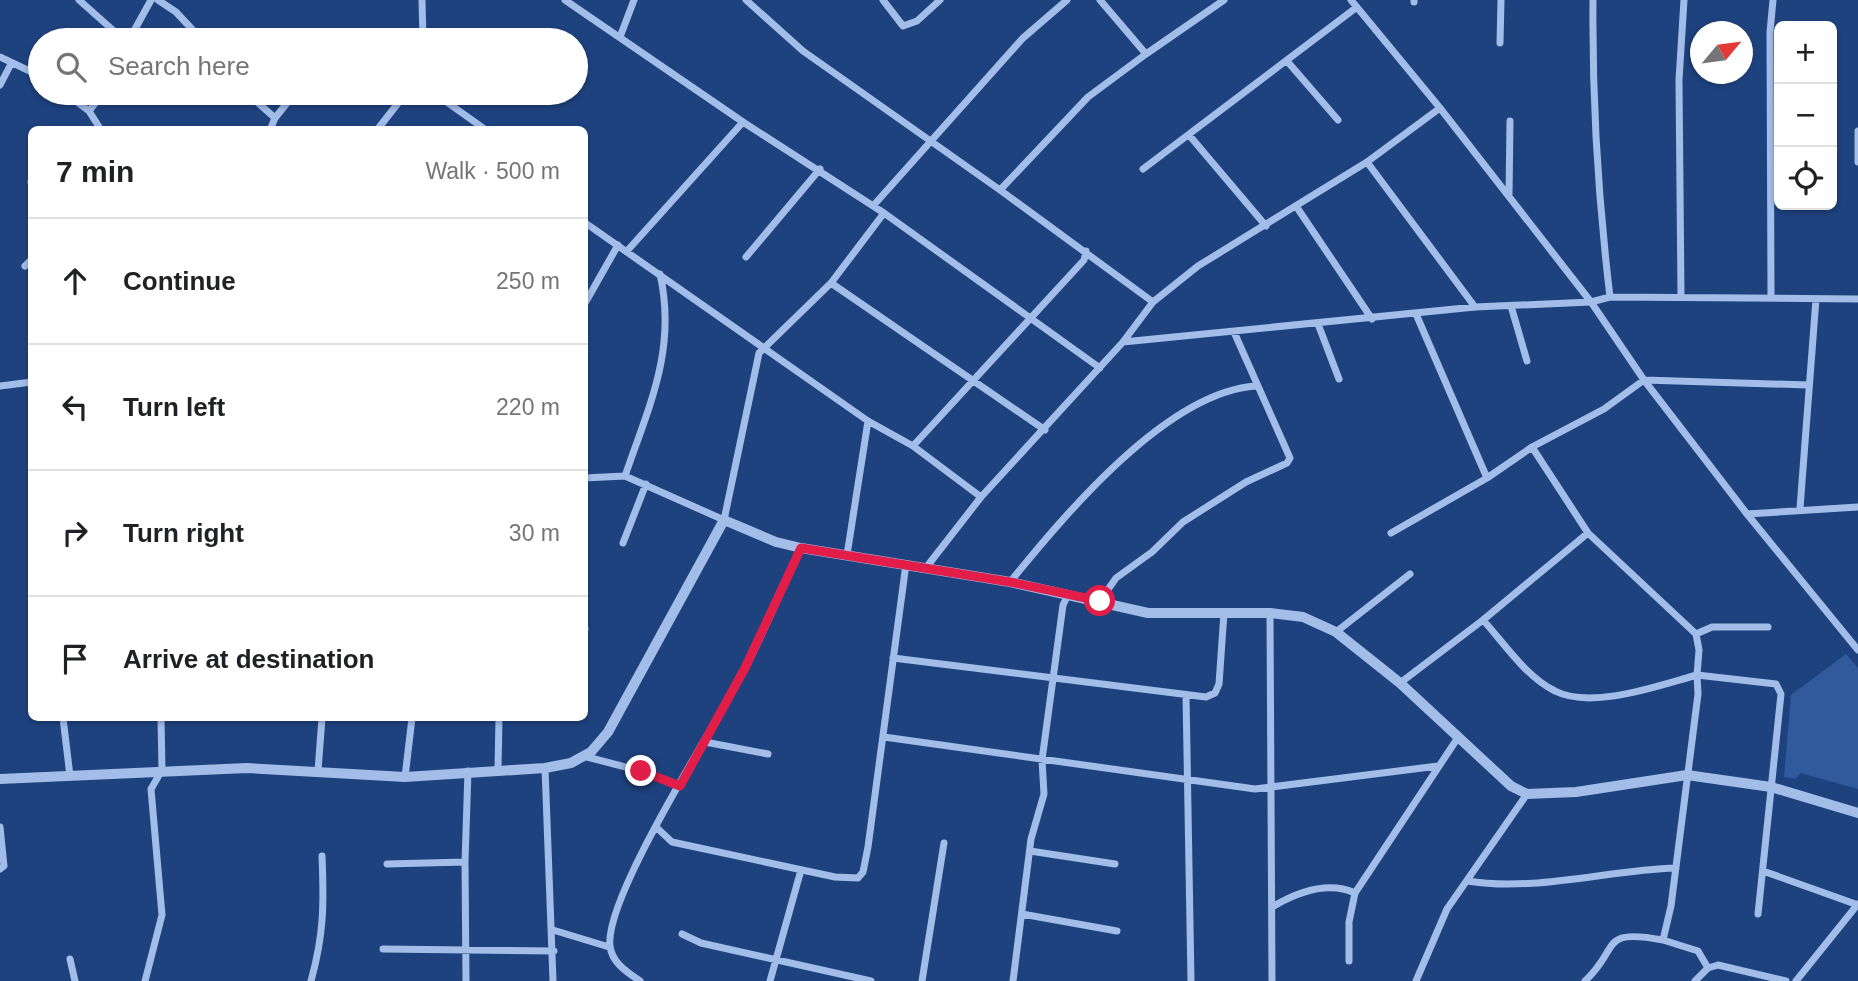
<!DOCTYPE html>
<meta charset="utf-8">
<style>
body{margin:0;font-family:Helvetica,sans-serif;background:#f6f6f6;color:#202124}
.controls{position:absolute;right:21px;top:21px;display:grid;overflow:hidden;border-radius:10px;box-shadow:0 2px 5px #0004}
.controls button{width:63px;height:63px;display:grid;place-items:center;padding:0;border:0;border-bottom:2px solid #e0e0e0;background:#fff;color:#202124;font:35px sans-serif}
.compass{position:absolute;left:1690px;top:21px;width:63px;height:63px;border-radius:50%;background:#fff;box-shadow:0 2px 5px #0004;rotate:61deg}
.stop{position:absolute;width:21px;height:21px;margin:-16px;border:5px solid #e11d48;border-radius:50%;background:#fff}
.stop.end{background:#e11d48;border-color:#fff;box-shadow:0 2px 7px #0008}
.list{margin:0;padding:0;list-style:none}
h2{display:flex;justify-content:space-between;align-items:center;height:91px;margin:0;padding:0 28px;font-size:30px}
h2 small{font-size:23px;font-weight:400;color:#757577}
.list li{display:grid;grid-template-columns:46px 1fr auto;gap:21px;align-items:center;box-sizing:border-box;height:126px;padding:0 28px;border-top:2px solid #e0e0e0}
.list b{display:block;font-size:26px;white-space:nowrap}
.list em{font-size:23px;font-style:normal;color:#757577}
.icon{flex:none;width:38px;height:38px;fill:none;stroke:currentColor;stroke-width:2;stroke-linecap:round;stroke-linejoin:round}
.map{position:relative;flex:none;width:1858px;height:981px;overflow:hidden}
.search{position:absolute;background:#fff;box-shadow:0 2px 5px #0004;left:28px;top:28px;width:560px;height:77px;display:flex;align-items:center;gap:18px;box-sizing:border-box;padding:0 24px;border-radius:38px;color:#757577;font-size:26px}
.panel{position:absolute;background:#fff;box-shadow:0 2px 5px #0004;left:28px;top:126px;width:560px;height:595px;border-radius:10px}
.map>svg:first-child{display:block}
.green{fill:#315a9c}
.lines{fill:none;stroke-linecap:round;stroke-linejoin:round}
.minor{stroke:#a1bde8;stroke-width:7}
.tertiary{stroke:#a1bde8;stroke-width:10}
.route{stroke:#e11d48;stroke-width:9}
</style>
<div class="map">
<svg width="1858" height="981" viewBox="0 0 1858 981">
<rect width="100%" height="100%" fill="#1e427e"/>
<!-- green -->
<path class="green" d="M1846 654 1858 668V789L1800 773 1796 779 1784 777 1791 695Z"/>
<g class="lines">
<!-- minor -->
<path class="minor" d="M79 0 124 40
M158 0 176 12 202 40
M422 0 423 40
M565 0 743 122 884 213 1100 368
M746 0 803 51 1000 190
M883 0 903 26 917 21 940 0
M1351 0 1440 108 1591 302 1644 380 1747 514 1858 650
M1414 0V2
M1593 0C1592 101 1598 197 1610 297
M620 37 634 0
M129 40 151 0
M1500 43 1501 0
M1146 54 1224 0
M0 57 40 76
M1287 61 1338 120
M0 85 11 64
M65 93 89 111 101 130
M247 93 275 118 270 130
M434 93 486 130
M89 111 103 93
M275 118 295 93
M377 130 406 93
M1858 131V162
M1189 135 1266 226
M1367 162 1475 307
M1143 169 1357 7
M31 182 32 183
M1509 196 1510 121
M873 206 1023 38 1067 0
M1296 206 1372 319
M584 222 868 421 913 446 981 497
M627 251 743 122
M746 257 820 169
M25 266 32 259
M831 283 1045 430
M1681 297 1679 80 1684 0
M1771 297 1770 32 1773 0
M1153 302 1198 266 1367 162 1440 108
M584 305 618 245
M1511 306 1527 361
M1416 314 1487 478
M1318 324 1339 379
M1123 342 1475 307 1591 302 1610 297 1858 299
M0 386 32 382
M913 446 1084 260 1086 251
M1532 447 1588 533 1696 634
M625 476C649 406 677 349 660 274
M584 478 625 476 724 520 759 353 831 283 884 213
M1800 508 1816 299
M1747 514 1858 507
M1391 533 1487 478 1532 447 1604 409 1644 380 1808 385
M623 543 646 484
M847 555 868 421
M925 569 981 497 1123 342 1153 302 1000 190 1088 97 1146 54 1100 0
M1010 582C1064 516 1166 392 1256 386
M1100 601 1116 578 1152 552 1183 522 1246 482 1287 463 1290 458 1234 332
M1270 613 1272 981
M1483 620C1504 643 1526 677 1555 691 1592 710 1660 685 1697 675L1698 694 1671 906 1663 940 1698 951 1708 968
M584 629H585
M1336 632 1410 574
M893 658 1206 697 1215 693 1219 684 1224 613
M1400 683 1483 620 1588 533
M1186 695 1191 981
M63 718 70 776
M884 737 1255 789 1438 766
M705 742 768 754
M583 756 641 771 680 786
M545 768 553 981
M498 769 499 718
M318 771 322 718
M405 777 412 718
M0 827 4 866 0 869
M657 828 672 842 835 877 858 878 863 872 868 847 906 564
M1030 851 1115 864
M387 864 465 862
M1763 871 1858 905
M1467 881C1536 892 1607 870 1676 868
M1274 906C1298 892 1328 881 1355 893
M1022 914 1117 931
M1758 914 1781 694 1776 684 1697 675 1699 650 1696 634 1712 627H1768
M553 930 609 947
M682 934 701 943 871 981
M383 949 554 951
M70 959 75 981
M1349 961V922L1355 893 1459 736
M145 981 162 915 151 789 162 770 161 718
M311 981C324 934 324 904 322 856
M466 981 465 862 468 771
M640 981C627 972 612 963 610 946 604 897 717 723 745 669 765 630 782 588 801 548
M770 981 801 870
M922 981 944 843
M1013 981 1031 839 1044 794 1042 760 1063 605 1068 595
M1416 981 1447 909 1527 794
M1585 981C1621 948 1598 928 1663 940
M1695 981 1708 968 1718 965 1786 981
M1796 981 1858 904"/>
<!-- tertiary -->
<path class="tertiary" d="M0 779 247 768 405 777 545 768 571 763 591 752 608 732 724 520 776 542 801 548 1010 582 1148 613H1270L1303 617 1336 632 1400 683 1511 786 1527 794 1576 792 1687 775 1771 787 1858 813"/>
</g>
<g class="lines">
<!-- route -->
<path class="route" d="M641 771 680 786 745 668 801 548 1010 582 1100 601"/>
</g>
</svg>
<div class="controls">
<button>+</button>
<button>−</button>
<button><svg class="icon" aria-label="locate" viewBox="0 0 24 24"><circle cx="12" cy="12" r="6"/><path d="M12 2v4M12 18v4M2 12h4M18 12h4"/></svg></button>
</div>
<svg class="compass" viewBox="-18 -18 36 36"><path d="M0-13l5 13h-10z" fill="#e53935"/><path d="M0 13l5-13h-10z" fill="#757577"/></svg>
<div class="stop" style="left:1100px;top:601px"></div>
<div class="stop end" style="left:641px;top:771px"></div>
<div class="search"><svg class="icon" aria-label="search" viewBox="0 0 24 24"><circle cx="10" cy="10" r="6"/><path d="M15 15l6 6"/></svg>Search here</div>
<section class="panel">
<h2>7 min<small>Walk · 500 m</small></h2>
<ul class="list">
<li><svg class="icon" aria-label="ahead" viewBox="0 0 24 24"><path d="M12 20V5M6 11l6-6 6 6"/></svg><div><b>Continue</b></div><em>250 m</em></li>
<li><svg class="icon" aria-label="left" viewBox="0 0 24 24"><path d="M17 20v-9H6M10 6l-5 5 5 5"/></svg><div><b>Turn left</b></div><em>220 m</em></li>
<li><svg class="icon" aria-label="right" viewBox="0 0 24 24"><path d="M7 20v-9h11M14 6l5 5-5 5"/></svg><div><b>Turn right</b></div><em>30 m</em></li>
<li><svg class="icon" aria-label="arrive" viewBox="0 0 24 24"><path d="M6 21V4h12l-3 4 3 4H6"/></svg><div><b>Arrive at destination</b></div></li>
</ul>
</section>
</div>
